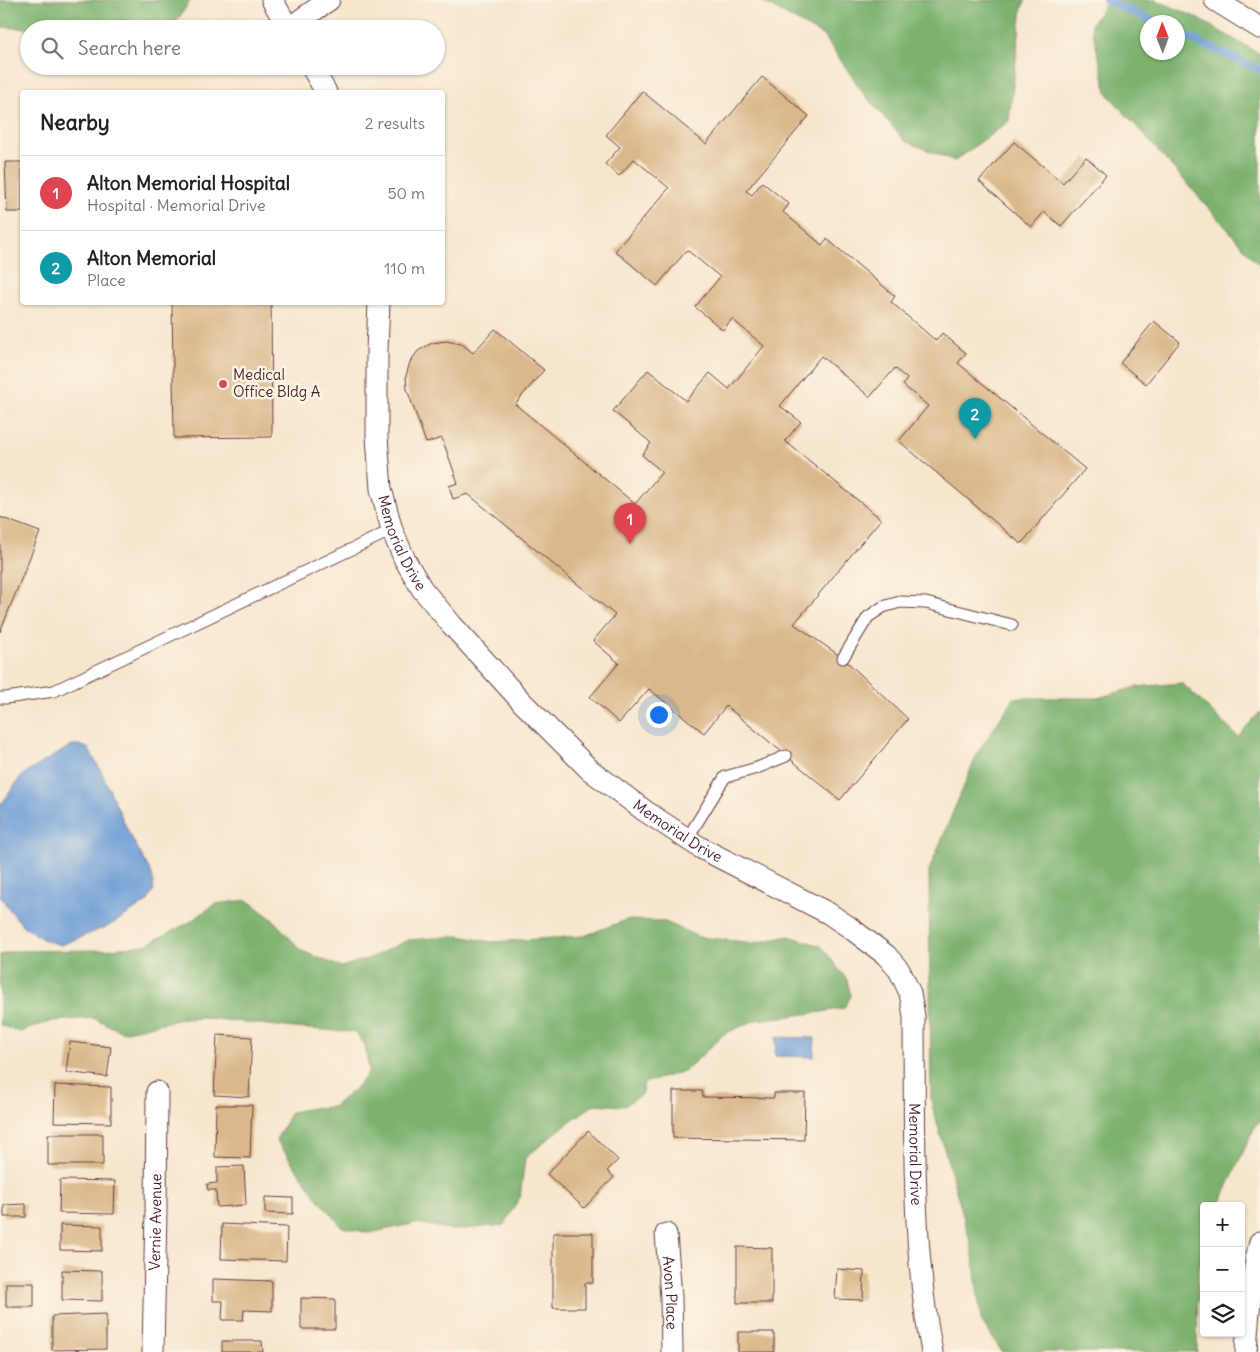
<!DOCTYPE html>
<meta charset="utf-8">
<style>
body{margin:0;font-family:Delius,sans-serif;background:#f6f6f6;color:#202124}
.controls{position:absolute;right:15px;bottom:15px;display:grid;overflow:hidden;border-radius:5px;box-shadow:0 1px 4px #0004}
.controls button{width:45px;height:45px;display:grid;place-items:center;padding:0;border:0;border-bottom:1px solid #e0e0e0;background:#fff;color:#202124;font:25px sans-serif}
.compass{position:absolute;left:1140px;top:15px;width:45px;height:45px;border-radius:50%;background:#fff;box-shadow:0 1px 4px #0004;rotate:359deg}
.you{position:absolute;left:658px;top:714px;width:18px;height:18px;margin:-12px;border:4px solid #fff;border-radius:50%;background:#1a73e8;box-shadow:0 0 0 8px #1a73e833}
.badge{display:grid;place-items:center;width:32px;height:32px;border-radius:50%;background:#d93025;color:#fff;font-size:16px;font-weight:700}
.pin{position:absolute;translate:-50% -41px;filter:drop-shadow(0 1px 2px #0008)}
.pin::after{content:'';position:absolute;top:26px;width:18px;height:15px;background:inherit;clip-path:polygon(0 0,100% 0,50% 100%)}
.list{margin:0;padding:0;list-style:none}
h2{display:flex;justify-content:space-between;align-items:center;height:65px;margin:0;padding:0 20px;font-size:21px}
h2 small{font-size:16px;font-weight:400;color:#757577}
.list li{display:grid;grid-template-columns:32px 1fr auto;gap:15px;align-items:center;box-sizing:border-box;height:75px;padding:0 20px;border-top:1px solid #e0e0e0}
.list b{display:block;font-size:19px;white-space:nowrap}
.list p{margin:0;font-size:16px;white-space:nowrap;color:#757577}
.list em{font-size:16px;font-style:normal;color:#757577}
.icon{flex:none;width:28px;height:28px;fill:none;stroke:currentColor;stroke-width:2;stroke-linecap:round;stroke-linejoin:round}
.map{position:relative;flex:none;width:1260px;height:1352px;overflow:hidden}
.search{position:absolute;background:#fff;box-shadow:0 1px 4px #0004;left:20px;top:20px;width:425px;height:55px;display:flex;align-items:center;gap:12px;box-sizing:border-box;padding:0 18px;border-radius:28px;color:#757577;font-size:19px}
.panel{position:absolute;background:#fff;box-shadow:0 1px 4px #0004;left:20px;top:90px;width:425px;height:215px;border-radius:5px}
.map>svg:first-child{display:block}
.forest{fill:#7cb26e;stroke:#63684c;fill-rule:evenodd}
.water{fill:#6c9dd6;stroke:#5b5e80}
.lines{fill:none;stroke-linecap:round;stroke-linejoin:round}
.stream{stroke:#6c9dd6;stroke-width:8}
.building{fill:#dab88b}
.lane-casing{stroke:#643d43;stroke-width:13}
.street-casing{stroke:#643d43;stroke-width:23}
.lane{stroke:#fff;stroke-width:11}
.street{stroke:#fff;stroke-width:21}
.poi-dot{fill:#d1495b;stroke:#fcf5e5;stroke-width:2}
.labels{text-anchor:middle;stroke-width:5;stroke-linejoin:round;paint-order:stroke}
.poi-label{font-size:15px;fill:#4a1f2b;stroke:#fcf5e5;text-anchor:start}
.street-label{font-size:15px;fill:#4a1f2b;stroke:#fcf5e5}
</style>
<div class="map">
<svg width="1260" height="1352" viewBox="0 0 1260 1352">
<rect width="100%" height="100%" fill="#fcf5e5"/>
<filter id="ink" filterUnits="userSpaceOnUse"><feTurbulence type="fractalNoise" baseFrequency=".02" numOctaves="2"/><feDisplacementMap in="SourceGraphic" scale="10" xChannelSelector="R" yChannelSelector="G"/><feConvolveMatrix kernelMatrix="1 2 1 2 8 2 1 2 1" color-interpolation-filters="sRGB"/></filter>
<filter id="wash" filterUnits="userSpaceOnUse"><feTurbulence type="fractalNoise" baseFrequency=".0096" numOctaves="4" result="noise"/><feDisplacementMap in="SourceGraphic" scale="20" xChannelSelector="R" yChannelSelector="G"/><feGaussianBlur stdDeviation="1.12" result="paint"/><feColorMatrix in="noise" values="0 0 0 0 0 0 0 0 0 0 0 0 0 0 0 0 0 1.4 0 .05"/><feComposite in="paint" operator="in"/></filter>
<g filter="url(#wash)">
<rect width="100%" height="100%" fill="#f7e6ce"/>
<!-- forest -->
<path class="forest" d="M0 0H191L171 29H33L0 27Z
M759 0H1026L1022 7 1009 121 955 161 905 141 864 94 824 36Z
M1109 0H1156L1195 17 1260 54V266L1107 93 1091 24ZM1178 22V52H1148V22Z
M1182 683 1238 737 1260 712V1123L1256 1124 1224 1194 1220 1206H1204V1251L1198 1268 1197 1352H1002L981 1320 972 1248 931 1101 929 870 978 752 1014 698H1098L1136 687Z
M247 900 272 919 302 951 341 967 370 958 408 940 459 936 491 942 584 936 626 920 663 921 699 937 755 943 789 936 821 946 847 980 851 996 844 1008 822 1012 756 1020 724 1034 697 1060 684 1071 644 1083 642 1094 624 1106 595 1104 569 1122 525 1158 520 1197 504 1225 454 1230 416 1223 370 1233 342 1227 316 1196 276 1140 291 1112 312 1108 333 1107 358 1086 369 1072 365 1045 355 1032 295 1028 207 1018 181 1019 122 1032 94 1018 52 1021 20 1032 0 1025V955L14 951 103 950 145 945 190 922 215 904Z"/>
<!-- water -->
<path class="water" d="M72 745H79L88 748 100 769 129 833 152 874 154 890 147 902 109 926 61 945 44 940 23 926 6 905 0 895V806L22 775Z
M776 1037 815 1038 814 1057 775 1056Z"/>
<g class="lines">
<!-- stream -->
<path class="stream" d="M1106 0 1155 22
M1178 33 1260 70"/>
</g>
<g id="blocks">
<!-- building -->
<path class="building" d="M762 77 809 116 746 191 752 195 762 182 789 204 783 212 822 245 827 239 895 296 891 302 936 341 942 333 966 353 958 363 1085 469 1021 544 899 441 928 406 903 385 907 379 895 368 870 397 821 356 780 406 801 422 785 441 881 519 794 624 843 658 908 719 840 800 726 706 704 733 649 689 619 723 590 697 619 663 593 641 615 615 468 494 453 499 449 486 458 483 442 438 426 443 407 389 406 376 410 362 418 351 432 343 446 341 462 344 473 353 495 329 544 370 515 404 635 504 662 472 642 455 651 443 613 411 648 370 686 401 710 373 729 389 764 346 732 319 723 330 695 307 720 277 687 250 657 286 615 251 669 188 634 159 619 176 605 164 620 147 606 135 642 91 706 144Z
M1014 142 1063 183 1086 157 1106 175 1061 226 1044 212 1031 227 979 181Z
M5 162H22V212H7Z
M172 302H271L272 437 174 438Z
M1154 321 1180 342 1146 384 1120 363Z
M0 517 40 532 0 632Z
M217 1035 252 1037 249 1097 214 1095Z
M70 1042 111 1047 107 1077 66 1072Z
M55 1085 111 1087V1123L54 1122Z
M673 1091H702L703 1097 774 1098V1093H805L804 1140 673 1138Z
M216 1105H252L250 1158 215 1157Z
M588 1131 618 1160 607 1171 614 1177 584 1208 547 1174Z
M48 1134H103V1165H48Z
M244 1166 246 1205 217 1207 216 1190H208L207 1184 217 1183V1167Z
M60 1180 115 1181 114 1214 59 1213Z
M265 1197 293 1198V1214L265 1213Z
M26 1204V1217H4V1205Z
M222 1224 287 1227 286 1261 221 1259Z
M60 1225 102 1226V1251L60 1250Z
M553 1233H593V1283H585V1308H553Z
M737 1247 772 1248V1303H737Z
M837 1269 864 1271 863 1300 835 1299Z
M62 1270 102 1271V1301L62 1300Z
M213 1279 272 1281V1311L244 1310 243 1320H222L223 1301H213Z
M6 1283H34V1307H6Z
M301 1298 335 1299V1329H301Z
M106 1314V1349L52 1350V1316Z
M738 1332H774V1352H738Z
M222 1341H262L263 1352H222Z"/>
</g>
</g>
<g filter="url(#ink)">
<use href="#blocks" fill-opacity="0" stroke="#643d43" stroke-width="1"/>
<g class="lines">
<defs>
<path id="lane" d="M843 658 868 617 883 607 900 602 926 603 1012 625
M0 698H6L54 691 392 530
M687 839 725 777 757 768 786 756"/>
<g id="street">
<path d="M272 0 289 29"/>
<path d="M1215 0 1260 28"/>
<path d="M289 28 329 0"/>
<path d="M311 66 326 92"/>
<path id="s1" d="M379 302 377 351V437L381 489 392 530 405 560 422 589 452 625 522 702 590 770 645 811 701 848 828 913 849 927 886 955 899 970 903 978 910 993 914 1016C915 1128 911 1242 932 1352"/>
<path id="s2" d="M666 1234 671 1297 672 1352"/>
<path id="s3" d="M153 1352 156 1211 157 1092"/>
<path d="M1246 1352C1248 1315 1251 1278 1260 1242"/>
</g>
</defs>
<!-- lane casing -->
<use href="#lane" class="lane-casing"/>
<!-- street casing -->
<use href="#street" class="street-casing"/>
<!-- lane -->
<use href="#lane" class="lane"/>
<!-- street -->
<use href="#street" class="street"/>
</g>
</g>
<!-- markers -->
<circle class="poi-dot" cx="223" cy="384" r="5"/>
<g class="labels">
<!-- poi labels -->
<g class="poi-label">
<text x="233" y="380">Medical<tspan x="233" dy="17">Office Bldg A</tspan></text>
</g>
<!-- street labels -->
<g class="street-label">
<text dy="5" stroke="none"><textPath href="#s1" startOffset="245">Memorial Drive</textPath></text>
<text dy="5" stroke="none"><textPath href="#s1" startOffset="650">Memorial Drive</textPath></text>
<text dy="5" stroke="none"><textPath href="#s1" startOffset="1100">Memorial Drive</textPath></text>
<text dy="5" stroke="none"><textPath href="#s3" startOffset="130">Vernie Avenue</textPath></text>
<text dy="5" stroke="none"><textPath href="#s2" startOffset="59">Avon Place</textPath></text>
</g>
</g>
</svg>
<div class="controls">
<button>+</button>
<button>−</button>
<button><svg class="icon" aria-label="layers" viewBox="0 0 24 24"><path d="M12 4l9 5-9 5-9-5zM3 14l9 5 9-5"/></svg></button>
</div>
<svg class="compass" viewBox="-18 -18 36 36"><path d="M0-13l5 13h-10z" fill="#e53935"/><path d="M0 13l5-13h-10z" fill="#757577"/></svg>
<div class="you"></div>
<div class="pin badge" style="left:630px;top:544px;background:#e0444e">1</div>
<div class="pin badge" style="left:975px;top:439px;background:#0f9aa8">2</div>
<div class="search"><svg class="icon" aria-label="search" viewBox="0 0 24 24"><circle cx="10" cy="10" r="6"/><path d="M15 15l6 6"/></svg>Search here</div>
<section class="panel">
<h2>Nearby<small>2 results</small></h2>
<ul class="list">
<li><span class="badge" style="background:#e0444e">1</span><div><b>Alton Memorial Hospital</b><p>Hospital · Memorial Drive</p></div><em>50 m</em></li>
<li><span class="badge" style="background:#0f9aa8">2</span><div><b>Alton Memorial</b><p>Place</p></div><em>110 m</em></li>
</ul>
</section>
</div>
